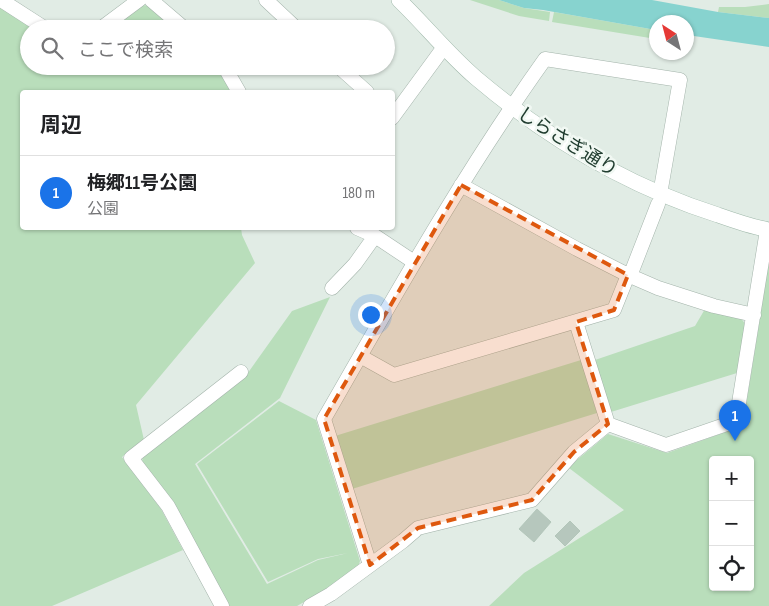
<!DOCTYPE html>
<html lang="ja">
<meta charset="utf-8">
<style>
body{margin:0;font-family:"Sofia Sans Condensed","Noto Sans JP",sans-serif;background:#f6f6f6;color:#202124}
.controls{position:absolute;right:15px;bottom:15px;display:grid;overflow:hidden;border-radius:5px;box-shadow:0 1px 4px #0004}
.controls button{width:45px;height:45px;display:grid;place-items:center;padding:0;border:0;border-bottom:1px solid #e0e0e0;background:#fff;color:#202124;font:25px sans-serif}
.compass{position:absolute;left:649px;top:15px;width:45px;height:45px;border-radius:50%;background:#fff;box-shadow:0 1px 4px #0004;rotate:324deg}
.you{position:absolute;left:370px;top:314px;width:18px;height:18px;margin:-12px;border:4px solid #fff;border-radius:50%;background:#1a73e8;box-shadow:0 0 0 8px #1a73e833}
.badge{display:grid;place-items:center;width:32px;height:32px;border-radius:50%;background:#1a73e8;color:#fff;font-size:16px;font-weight:700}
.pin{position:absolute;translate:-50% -41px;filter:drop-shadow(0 1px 2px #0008)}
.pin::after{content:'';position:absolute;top:26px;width:18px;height:15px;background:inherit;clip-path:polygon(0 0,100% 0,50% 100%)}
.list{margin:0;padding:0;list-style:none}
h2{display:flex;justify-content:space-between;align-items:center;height:65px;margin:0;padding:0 20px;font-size:21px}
h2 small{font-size:16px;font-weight:400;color:#757577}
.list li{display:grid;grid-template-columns:32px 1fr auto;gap:15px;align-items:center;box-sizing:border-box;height:75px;padding:0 20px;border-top:1px solid #e0e0e0}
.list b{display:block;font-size:19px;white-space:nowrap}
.list p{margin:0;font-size:16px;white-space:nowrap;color:#757577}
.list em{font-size:16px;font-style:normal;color:#757577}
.icon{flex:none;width:28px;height:28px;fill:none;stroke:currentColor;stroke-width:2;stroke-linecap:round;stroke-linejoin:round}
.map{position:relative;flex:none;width:769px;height:606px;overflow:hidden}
.search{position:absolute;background:#fff;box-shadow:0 1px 4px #0004;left:20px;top:20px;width:375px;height:55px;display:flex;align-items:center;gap:12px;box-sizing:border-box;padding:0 18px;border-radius:28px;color:#757577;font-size:19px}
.panel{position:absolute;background:#fff;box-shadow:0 1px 4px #0004;left:20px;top:90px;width:375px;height:140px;border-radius:5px}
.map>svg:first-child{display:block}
.green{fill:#b9debb;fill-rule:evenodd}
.water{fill:#87d3cf}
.building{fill:#b6c7bd;stroke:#b3c6ba}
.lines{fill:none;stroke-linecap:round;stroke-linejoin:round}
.street-casing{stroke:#a4b4ab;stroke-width:15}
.secondary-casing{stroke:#9fb8aa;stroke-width:16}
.street{stroke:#fff;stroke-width:14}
.secondary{stroke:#fff;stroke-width:15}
.marked{fill:#de580e;fill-opacity:0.2;stroke:#de580e;stroke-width:4;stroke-dasharray:10 6;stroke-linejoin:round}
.labels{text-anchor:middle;stroke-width:5;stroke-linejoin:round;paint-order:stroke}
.street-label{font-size:19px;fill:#213d30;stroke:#f1f8f3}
</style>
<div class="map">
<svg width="769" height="606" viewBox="0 0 769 606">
<rect width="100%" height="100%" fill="#e1ece5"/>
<!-- green -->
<path class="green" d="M470 0H499L524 8 550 12 549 21 519 16Z
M769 4V18L718 12 719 7H745Z
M143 5 150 6 174 29H106L126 13Z
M0 7 35 29H29V66H217L232 91V92H22V228H241L242 235 255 263 136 405 144 440 122 457 161 509 183 550 52 606H0Z
M554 12 656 30V39L552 22Z
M769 261V606H489L524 573 624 510 569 468 578 459 608 434 667 453 734 429 744 418ZM713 460H750V587H713Z
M330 297 280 398 195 464 267 584 318 560 348 553 318 559 268 582 197 464 279 401 316 420 360 561 358 567 330 587 297 606H229L172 502 142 462 143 456 245 377 292 311Z
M705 309 741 318 745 324 737 373 611 412 595 360 695 326Z
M581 360 597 413 352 489 335 436Z"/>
<!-- water -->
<path class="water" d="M499 0H652L718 12 769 18V47L687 35 686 22H656V30L543 10 524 8Z"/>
<!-- building -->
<path class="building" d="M537 509 551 522 534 542 519 529Z
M570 521 580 531 565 546 555 536Z"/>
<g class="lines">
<defs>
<path id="street" d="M1 0 46 29
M151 0 185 29
M266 0 297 29
M100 29 139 0
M224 66 239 92
M338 66 367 92
M392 118 444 47
M461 185 577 249 628 275 658 288 714 306 754 315
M357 228 375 236 414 262
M630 276 658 204
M332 288 355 264 375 236
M360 356 394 375 614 310 628 275
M608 424 666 445 730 423 737 415 767 230
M370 565 324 419C394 297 463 174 545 59L680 80 660 194
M222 606 168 506 131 458 241 372
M310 606 331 594 403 541 418 528 532 500 574 452 608 424 576 322"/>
<path id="secondary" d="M399 0C425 25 448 54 476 78 547 138 630 187 718 215 735 221 752 227 769 230"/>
</defs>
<!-- street casing -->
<use href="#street" class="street-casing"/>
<!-- secondary casing -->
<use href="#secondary" class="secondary-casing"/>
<!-- street -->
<use href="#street" class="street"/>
<!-- secondary -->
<use href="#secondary" class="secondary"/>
</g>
<!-- marked area -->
<path class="marked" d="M461 185 628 275 614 310 576 322 608 424 574 452 532 500 418 528 370 565 324 419Z"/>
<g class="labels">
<!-- street labels -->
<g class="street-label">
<text transform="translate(568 141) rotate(32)" y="7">しらさぎ通り</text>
</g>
</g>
</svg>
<div class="controls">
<button>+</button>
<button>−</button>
<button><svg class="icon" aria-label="locate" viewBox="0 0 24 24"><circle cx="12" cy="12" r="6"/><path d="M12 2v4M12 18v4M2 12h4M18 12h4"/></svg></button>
</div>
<svg class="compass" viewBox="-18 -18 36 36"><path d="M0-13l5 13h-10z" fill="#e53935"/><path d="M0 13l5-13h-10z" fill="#757577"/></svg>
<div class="you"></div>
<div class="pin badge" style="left:735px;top:441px">1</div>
<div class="search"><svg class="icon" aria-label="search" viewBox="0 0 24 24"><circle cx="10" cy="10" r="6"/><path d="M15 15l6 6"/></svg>ここで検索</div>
<section class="panel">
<h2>周辺<small></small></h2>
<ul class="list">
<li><span class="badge">1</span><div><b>梅郷11号公園</b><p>公園</p></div><em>180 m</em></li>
</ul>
</section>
</div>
